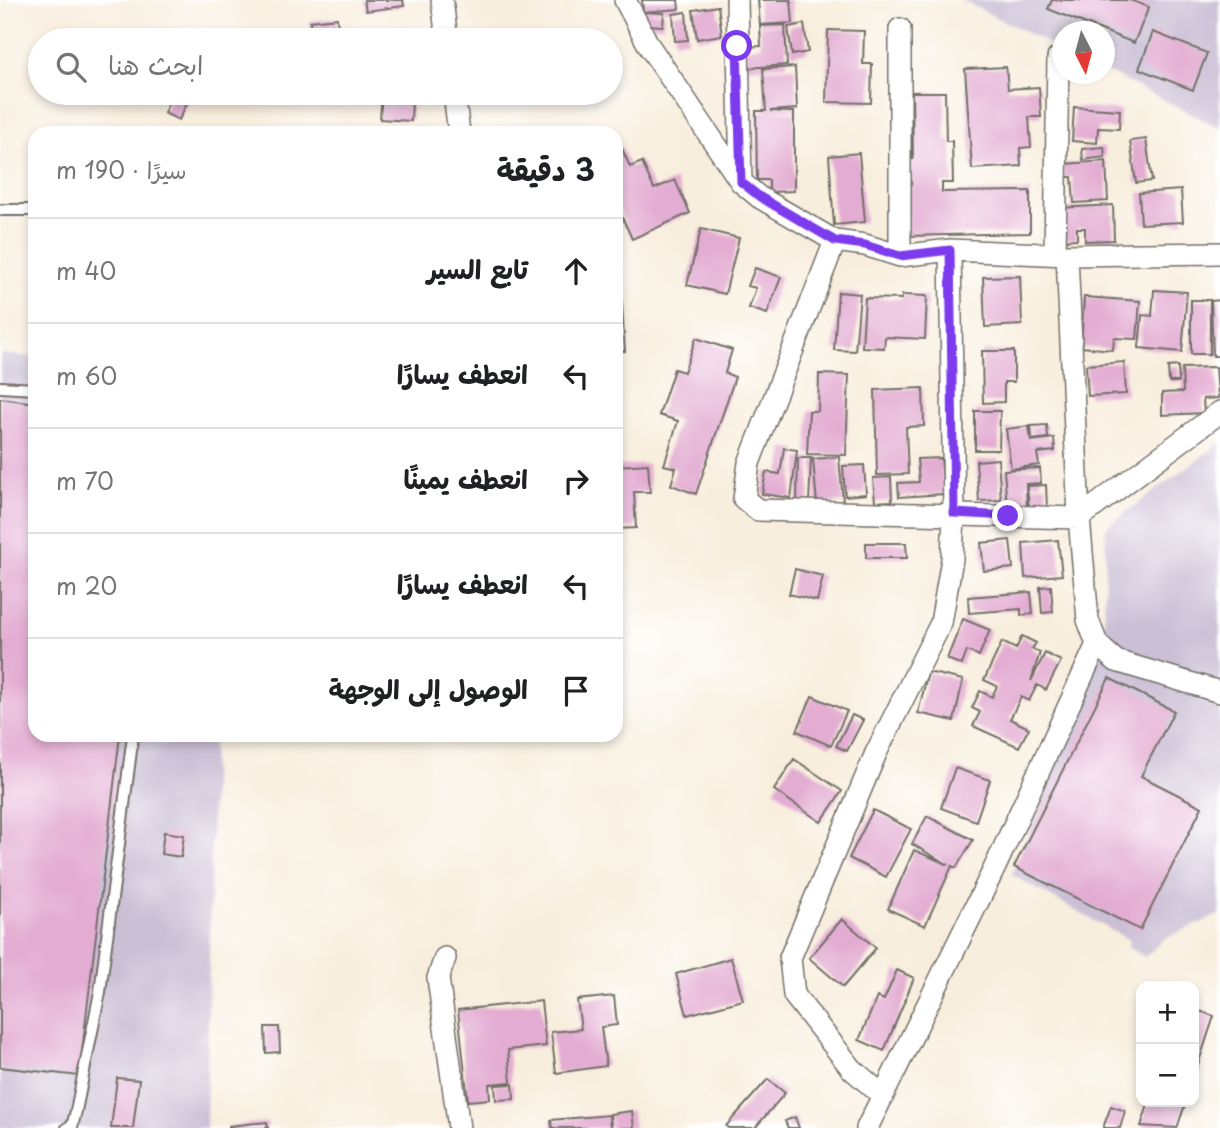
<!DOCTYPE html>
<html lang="ar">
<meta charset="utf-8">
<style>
body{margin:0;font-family:"Playpen Sans","Playpen Sans Arabic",sans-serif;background:#f6f6f6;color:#202124;direction:rtl}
.controls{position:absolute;right:21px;bottom:21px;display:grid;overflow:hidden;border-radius:14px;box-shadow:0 4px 10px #0003}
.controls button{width:63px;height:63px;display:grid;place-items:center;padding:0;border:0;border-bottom:2px solid #e0e0e0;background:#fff;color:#202124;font:35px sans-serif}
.compass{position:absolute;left:1052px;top:21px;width:63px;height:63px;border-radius:50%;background:#fff;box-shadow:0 4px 10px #0003;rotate:174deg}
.stop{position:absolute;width:21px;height:21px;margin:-16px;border:5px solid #7c3aed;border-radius:50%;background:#fff}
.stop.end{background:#7c3aed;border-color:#fff;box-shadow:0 2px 7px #0008}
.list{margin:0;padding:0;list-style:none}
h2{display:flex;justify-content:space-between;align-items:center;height:91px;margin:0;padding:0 28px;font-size:30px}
h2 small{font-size:23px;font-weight:400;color:#757577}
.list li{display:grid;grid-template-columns:46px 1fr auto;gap:21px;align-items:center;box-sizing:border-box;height:105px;padding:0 28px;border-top:2px solid #e0e0e0}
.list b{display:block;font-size:26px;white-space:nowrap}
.list em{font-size:23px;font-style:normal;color:#757577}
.icon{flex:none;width:38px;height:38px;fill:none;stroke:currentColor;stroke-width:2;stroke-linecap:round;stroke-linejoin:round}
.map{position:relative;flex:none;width:1220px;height:1128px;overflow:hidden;direction:ltr}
.search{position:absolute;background:#fff;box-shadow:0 4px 10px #0003;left:28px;top:28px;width:595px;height:77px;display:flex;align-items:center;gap:18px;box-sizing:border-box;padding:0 24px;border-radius:38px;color:#757577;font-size:26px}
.panel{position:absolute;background:#fff;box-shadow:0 4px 10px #0003;left:28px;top:126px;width:595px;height:616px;border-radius:21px;direction:rtl}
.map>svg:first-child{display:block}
.industrial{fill:#cbbfd5}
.building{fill:#e3acd2}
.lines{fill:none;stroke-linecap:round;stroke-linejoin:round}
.lane-casing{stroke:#736f69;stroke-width:14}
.street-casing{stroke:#736f69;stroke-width:24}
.lane{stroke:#fff;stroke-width:10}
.street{stroke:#fff;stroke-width:21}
.route{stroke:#7c3aed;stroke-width:9}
</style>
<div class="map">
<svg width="1220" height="1128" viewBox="0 0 1220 1128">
<rect width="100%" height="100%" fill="#fff"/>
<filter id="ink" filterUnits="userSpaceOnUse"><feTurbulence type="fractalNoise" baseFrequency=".0143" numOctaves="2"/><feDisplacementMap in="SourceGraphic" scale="14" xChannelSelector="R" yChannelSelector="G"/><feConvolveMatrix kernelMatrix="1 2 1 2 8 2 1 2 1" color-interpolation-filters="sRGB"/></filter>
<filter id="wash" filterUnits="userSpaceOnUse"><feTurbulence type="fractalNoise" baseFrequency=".00686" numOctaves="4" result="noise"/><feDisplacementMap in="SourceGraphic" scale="28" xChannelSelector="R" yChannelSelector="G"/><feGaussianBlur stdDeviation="1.57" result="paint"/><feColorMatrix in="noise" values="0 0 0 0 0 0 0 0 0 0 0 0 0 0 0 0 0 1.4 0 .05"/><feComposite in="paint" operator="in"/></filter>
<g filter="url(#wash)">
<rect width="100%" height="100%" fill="#f8eedd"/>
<!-- industrial -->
<path class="industrial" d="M961 0H1220V128L1105 71 1104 32H1062V50Z
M0 354 35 357V735H213L206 1128H0Z
M1220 443V914L1164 939 1145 957 1128 947 1129 940 1012 875 1094 666 1104 622 1106 527Z"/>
<g id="blocks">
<!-- building -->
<path class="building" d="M364 0H403L404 6 366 11Z
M642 0H678L679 9 643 12Z
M758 0H791L793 23 760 25Z
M1052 0H1130L1149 7 1134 43 1048 9Z
M718 6 722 35 697 39 693 10Z
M644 12 664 13 663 26 643 25Z
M686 12 688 40 675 41 673 14Z
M337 18 339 40H311L310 21Z
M804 24 808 52 792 55 788 27Z
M785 25 787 65 747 68 746 47 761 46 760 26Z
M828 30 864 31 863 64H872L871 103 826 102Z
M1153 32 1207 53 1193 90 1139 69Z
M795 67 797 109 770 111 794 112V191L769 192V180H757L756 111H766L763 69Z
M1006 67 1008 89 1039 87 1041 117H1029L1031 147 1020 148 1021 166 972 169 965 69Z
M912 92H945L946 141H952L953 183H942V192L1030 191V233L907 236 905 159H913Z
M173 93 190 97 179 120 164 113Z
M382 93H402L401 102H412L411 121 380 119Z
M1074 107 1120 110 1119 129 1098 128 1097 143 1072 141Z
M1146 139 1152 181 1136 183 1130 141Z
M620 144 630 167 642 162 654 189 675 180 690 213 632 239 616 203V146Z
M1104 147 1105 157 1083 160 1082 149Z
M859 153 865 222 834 225 829 156Z
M1106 161 1108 201 1074 203 1072 177H1064L1063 164Z
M1181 190 1183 222 1141 224 1139 193Z
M1113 205 1114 240 1085 241V228H1077V239L1060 240 1059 208Z
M701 229 739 238 725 294 687 285Z
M755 268 781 277 767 314 749 308 756 288 748 286Z
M1020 276 1022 325 985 327 983 277Z
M616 290H621L625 351H616Z
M1154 290 1187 292 1182 352 1139 348 1142 315 1152 316Z
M838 292 860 294 855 351 834 350Z
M902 295 927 296 925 339 885 337 884 348 862 347 865 298 902 299Z
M1084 297 1140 301 1137 339 1114 338 1113 350 1081 347Z
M1191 300H1210V354H1191Z
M1220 300V356H1213L1211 301Z
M696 338 732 350 725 373 735 377 696 494 671 485 676 468 664 465 678 421 659 415 674 369 684 372Z
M982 351H1014V382H1004V402L983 403Z
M1124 362 1126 394 1088 396 1086 365Z
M1178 366 1179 382H1169L1168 367Z
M1216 367 1218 398 1203 399 1204 413 1162 415V393L1183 392 1182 368Z
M819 374 849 375 846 455 807 454 809 411H818Z
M923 388 924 426 906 427 908 474 877 475 875 390Z
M0 398 35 403V735H120L79 1076 0 1067Z
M975 411H1000L999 450H975Z
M1047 425 1048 438 1032 440 1031 426Z
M1029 426 1031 441 1054 438 1055 451 1037 453 1039 465 1011 469 1006 429Z
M784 448 797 450 791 498 762 494 766 472 780 474Z
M839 457 843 502 817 504 813 459Z
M798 458H811L809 503H797Z
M941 458 944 494 899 497 898 483 919 482 917 459Z
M998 459 1001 500 979 501 976 461Z
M648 464 650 492H634L636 528 616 529V466Z
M864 465 866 494 845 496 843 466Z
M1040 468 1041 483 1026 484 1027 507 1007 508 1004 470Z
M891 477 892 501 875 502 873 478Z
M1046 485 1047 508 1029 509 1027 486Z
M1010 540 1013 568 984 571 981 543Z
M1058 540 1062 575 1025 578 1023 543Z
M866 543H906L907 558H866Z
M795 569 823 576 817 601 789 594Z
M1051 586 1053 612 1042 613 1040 587Z
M1031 592 1033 614 1021 615V609L969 613 968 597Z
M963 619 990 630 979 656 967 651 962 665 947 659Z
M1022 636 1036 643 1032 649 1040 652 1031 681 1045 653 1061 661 1046 690 1037 685 1029 701 1021 697 1010 719 1029 728 1019 747 973 726 980 712 972 708 980 691 992 697 997 686 984 680 1002 642 1016 649Z
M928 672 963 680 954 721 918 713Z
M1109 678 1174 711 1141 776 1202 807 1140 930 1014 867Z
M812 696 847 711 831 746 797 731Z
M852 715 863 720 847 751 836 746Z
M794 759 842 791 821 822 774 790Z
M955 768 990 780 976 821 941 808Z
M873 810 911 829 886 877 849 858Z
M927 816 973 840 956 868 952 866 925 926 888 909 914 850 949 865 912 844Z
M164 832 184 835 181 857 161 854Z
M842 919 876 948 843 987 809 958Z
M731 958 743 1000 687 1015 676 974Z
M897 970 914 978 884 1051 859 1040 877 997 884 1000Z
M614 996 617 1025 601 1027 606 1066 556 1073 551 1032 581 1029 577 1000Z
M541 1001 546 1046 508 1050 511 1082 489 1084 490 1099 468 1101 458 1010Z
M1194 1009 1214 1016 1194 1077Z
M265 1027H279L280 1052 266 1053Z
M117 1078 139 1080 133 1128H111Z
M768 1079 785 1093 755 1128H728L726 1126Z
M513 1084 514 1099 496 1100 495 1085Z
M1149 1102H1186L1177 1128 1141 1126Z
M1111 1106 1125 1111 1120 1128H1103Z
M632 1111 634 1128H611L610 1114Z
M609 1115 610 1128H552L551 1120Z
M795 1117 799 1128H788L785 1121Z
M267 1122 268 1128H229V1126Z"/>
</g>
</g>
<g filter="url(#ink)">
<use href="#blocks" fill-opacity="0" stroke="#736f69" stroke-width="2"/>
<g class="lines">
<defs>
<path id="lane" d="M0 210H35
M0 387 35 389
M67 1128 72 1127 76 1111 100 992 133 735"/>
<path id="street" d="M442 0 447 40
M625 0 649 46 741 182 759 197 835 241 865 245 900 256 950 250 1067 255 1220 253
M737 0 741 182
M900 29V256
M454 93 459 133
M835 241 749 463 744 499 758 510 1079 518 1220 412
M1055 252 1058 58
M1067 255 1079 518 1088 620 1097 644 1116 661 1220 692
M445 958 438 978 459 1128
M883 1096 852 1069 794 995 790 958 876 753 941 623 952 559 954 513 950 250
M867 1128 996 865 1097 644"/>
</defs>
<!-- lane casing -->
<use href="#lane" class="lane-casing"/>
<!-- street casing -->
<use href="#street" class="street-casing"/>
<!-- lane -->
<use href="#lane" class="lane"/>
<!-- street -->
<use href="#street" class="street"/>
</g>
</g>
<g class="lines" filter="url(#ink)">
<!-- route -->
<path class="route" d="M737 46 741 182 760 197 835 241 865 245 900 256 950 250 954 513 1008 516"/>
</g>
</svg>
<div class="controls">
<button>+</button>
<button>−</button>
</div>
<svg class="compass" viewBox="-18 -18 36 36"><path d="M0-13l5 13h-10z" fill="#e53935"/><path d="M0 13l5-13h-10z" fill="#757577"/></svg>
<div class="stop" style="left:737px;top:46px"></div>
<div class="stop end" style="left:1008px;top:516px"></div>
<div class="search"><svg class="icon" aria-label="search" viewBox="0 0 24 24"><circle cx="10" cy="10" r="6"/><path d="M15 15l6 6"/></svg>ابحث هنا</div>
<section class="panel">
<h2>3 دقيقة<small>سيرًا · 190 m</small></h2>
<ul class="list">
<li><svg class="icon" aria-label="ahead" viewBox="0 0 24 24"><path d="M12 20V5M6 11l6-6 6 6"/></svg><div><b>تابع السير</b></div><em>40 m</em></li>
<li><svg class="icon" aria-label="left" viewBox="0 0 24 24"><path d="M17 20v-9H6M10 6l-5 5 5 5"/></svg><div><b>انعطف يسارًا</b></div><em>60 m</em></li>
<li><svg class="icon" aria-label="right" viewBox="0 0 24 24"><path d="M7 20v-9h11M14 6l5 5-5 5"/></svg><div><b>انعطف يمينًا</b></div><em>70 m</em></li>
<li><svg class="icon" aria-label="left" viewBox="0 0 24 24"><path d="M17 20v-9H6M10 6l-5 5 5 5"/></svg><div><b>انعطف يسارًا</b></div><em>20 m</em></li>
<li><svg class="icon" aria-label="arrive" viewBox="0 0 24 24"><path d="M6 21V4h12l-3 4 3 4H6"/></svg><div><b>الوصول إلى الوجهة</b></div></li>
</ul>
</section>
</div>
